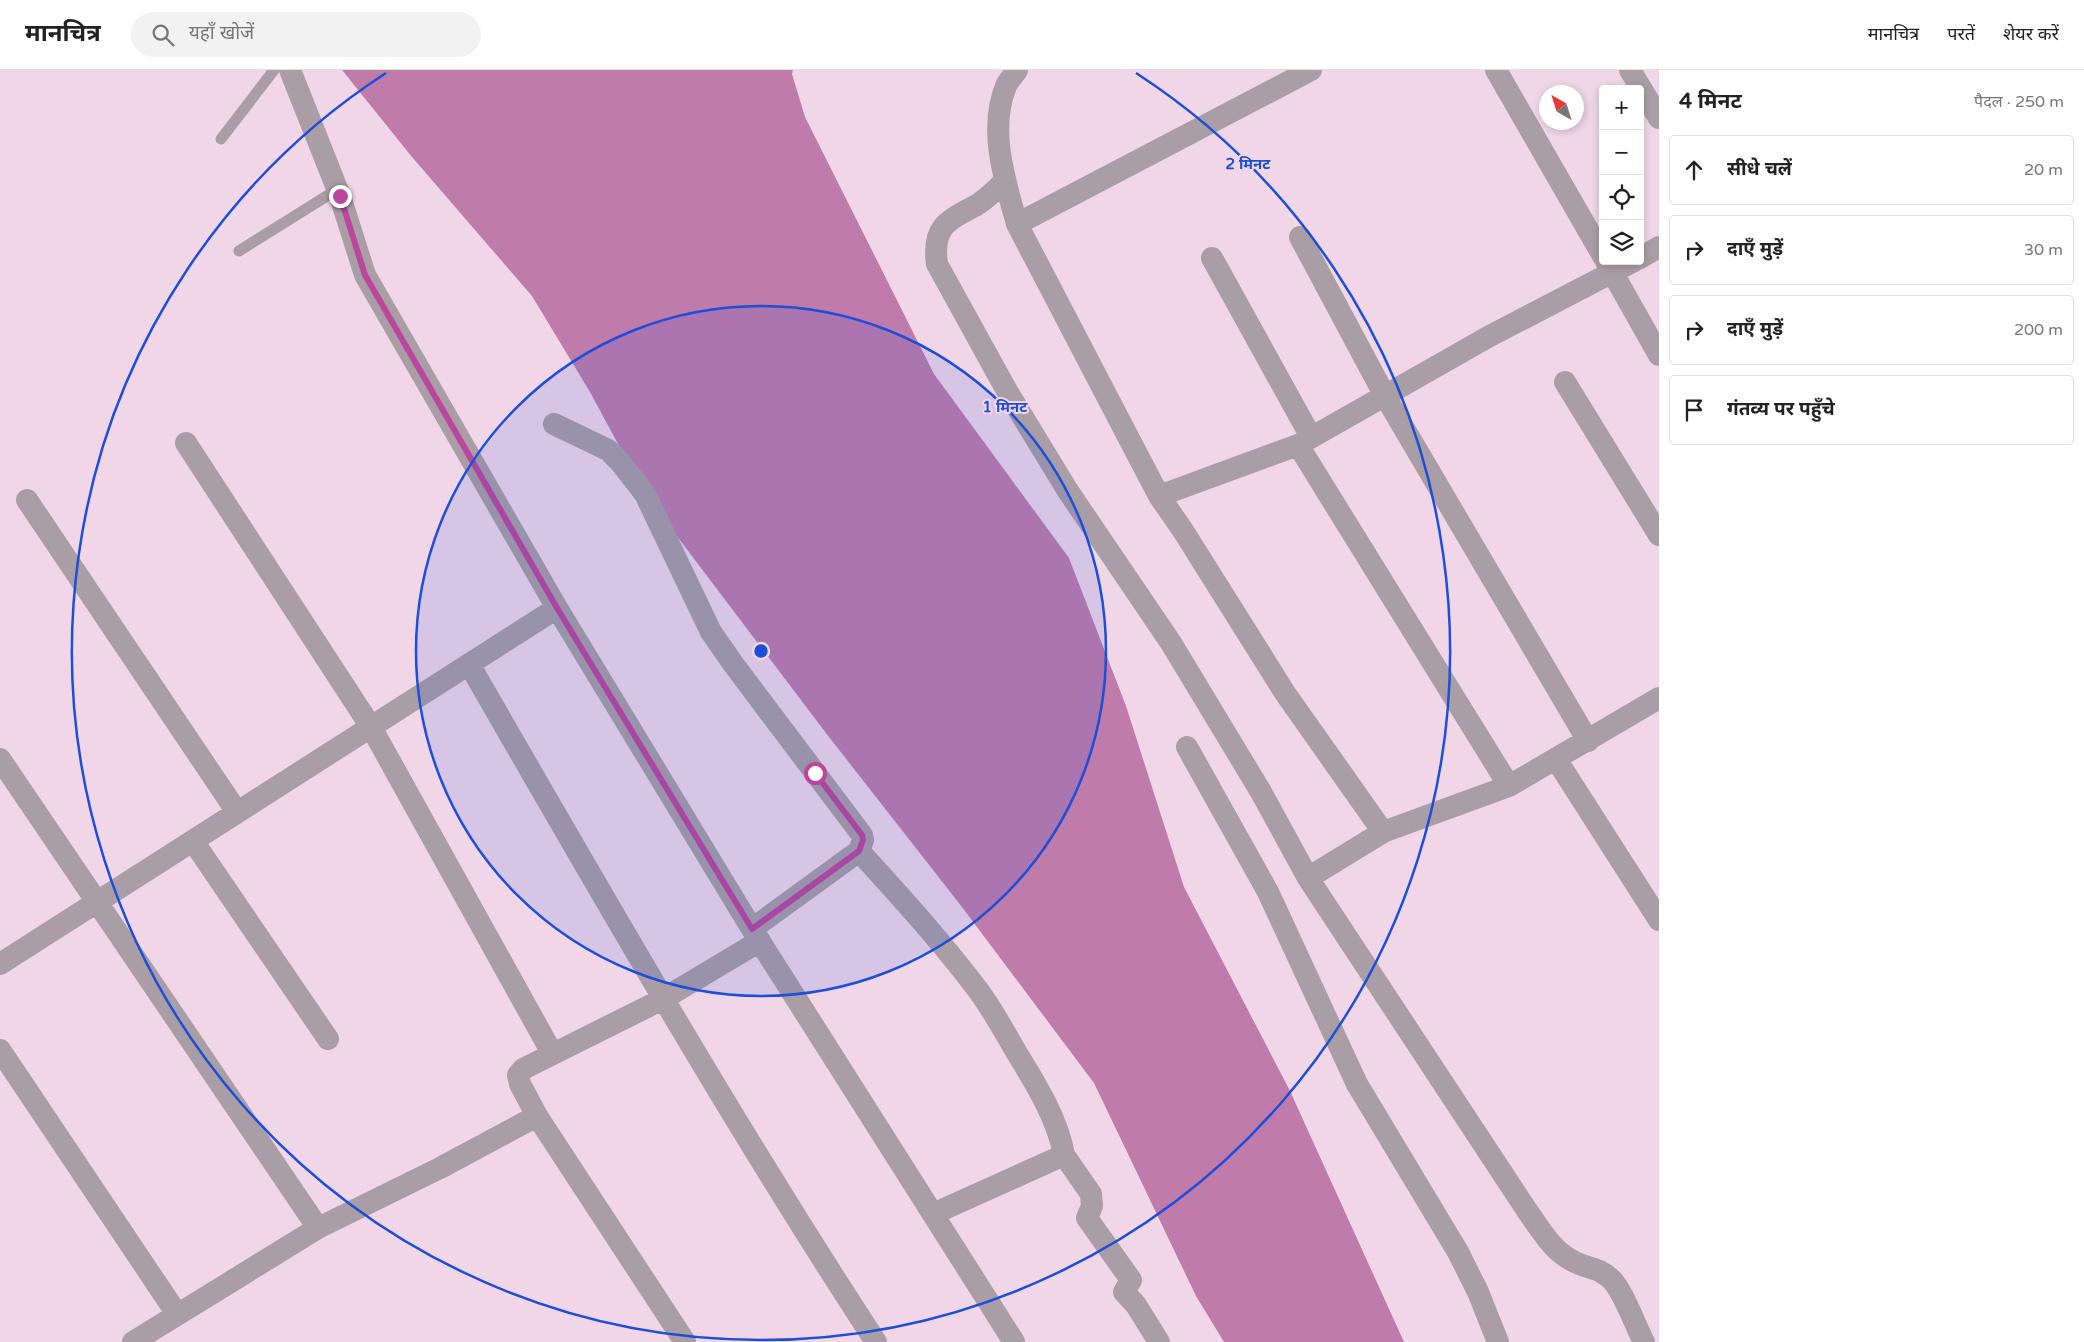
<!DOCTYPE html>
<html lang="hi">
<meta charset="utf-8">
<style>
body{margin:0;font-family:"Varela Round","Noto Sans Devanagari",sans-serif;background:#f2f2f2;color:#222}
.controls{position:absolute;right:15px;top:15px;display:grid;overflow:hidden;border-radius:5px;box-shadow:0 2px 8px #0003}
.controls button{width:45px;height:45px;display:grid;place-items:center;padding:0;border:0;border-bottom:1px solid #e0e0e0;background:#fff;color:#222;font:25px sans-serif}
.compass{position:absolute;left:1539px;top:15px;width:45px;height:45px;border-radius:50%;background:#fff;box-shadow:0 2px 8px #0003;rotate:321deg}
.stop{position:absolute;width:15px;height:15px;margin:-11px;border:4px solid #bc469d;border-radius:50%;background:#fff}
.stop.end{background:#bc469d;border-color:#fff;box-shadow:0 1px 5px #0008}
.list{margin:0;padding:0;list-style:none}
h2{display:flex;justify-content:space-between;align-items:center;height:65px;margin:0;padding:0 20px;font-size:21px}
h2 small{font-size:16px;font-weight:400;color:#767676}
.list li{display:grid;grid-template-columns:32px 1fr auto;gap:15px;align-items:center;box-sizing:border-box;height:70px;margin:0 10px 10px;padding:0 10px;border:1px solid #e0e0e0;border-radius:5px}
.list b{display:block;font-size:19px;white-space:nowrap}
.list em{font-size:16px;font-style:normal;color:#767676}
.icon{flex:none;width:28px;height:28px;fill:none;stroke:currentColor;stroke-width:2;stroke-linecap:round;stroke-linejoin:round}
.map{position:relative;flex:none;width:1659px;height:1272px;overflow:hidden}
header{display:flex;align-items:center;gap:30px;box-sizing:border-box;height:70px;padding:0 25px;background:#fff;border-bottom:1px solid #e0e0e0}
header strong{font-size:24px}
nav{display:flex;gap:28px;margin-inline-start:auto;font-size:18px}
.search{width:350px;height:45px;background:#f2f2f2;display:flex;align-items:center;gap:12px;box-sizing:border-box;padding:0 18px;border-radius:28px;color:#767676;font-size:19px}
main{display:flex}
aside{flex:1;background:#fff}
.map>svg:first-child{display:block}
.water{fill:#bf7baa}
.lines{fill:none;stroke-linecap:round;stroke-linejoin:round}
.service{stroke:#a99ea5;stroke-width:11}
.minor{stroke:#a99ea5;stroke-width:22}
.route{stroke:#bc469d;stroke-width:6}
.ring{fill:none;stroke:#1d4ed8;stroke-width:2.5}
.centre{fill:#1d4ed8;stroke:#f0d6e7;stroke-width:2.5}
.ring-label{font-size:15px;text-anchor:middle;font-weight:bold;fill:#1d4ed8;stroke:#f0d6e7;stroke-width:4;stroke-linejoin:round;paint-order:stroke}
</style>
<header>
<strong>मानचित्र</strong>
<div class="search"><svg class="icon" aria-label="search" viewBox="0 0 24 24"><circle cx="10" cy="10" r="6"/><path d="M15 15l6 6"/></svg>यहाँ खोजें</div>
<nav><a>मानचित्र</a><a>परतें</a><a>शेयर करें</a></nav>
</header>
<main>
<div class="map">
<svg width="1659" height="1272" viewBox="0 0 1659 1272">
<rect width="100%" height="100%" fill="#f0d6e7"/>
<!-- water -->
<path class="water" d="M342 0H793L792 4 805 47 934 304 1069 488 1126 636 1184 817 1290 1021 1404 1272H1224L1196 1226 1094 1013 962 837 829 667 645 424 590 322 532 226 412 87Z"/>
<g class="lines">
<!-- service -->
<path class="service" d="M221 69 274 0
M239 181 338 119"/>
<!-- minor -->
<path class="minor" d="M290 0 340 126 365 205 557 538 752 859 1014 1272
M1017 0C1014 5 1008 11 1006 16 988 60 1005 111 1017 154L1159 426 1182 459 1285 623 1383 762
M1496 0 1603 186
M1630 0 1659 48
M1005 111C996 119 986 130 975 136 946 151 932 158 937 194L1007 321 1068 421 1171 573 1261 722 1308 808 1528 1142C1541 1160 1552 1180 1571 1190 1586 1199 1598 1196 1612 1210 1623 1221 1636 1257 1644 1272
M1017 154 1311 0
M1300 167 1385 326 1588 671
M1212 188 1311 367
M1640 188 1659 177
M1606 191 1659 285
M1565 312 1659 465
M554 354 608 380 621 393 645 424 711 562 734 595 862 765 863 770 859 781 752 859
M186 373 371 657 552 983
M1298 375 1509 716
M1159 426 1298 375 1488 267 1634 191
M27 430 237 742
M469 594C601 823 732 1052 876 1272
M1187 677 1268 822 1357 1014 1458 1182 1478 1222 1498 1272
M0 689 318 1158
M1556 689 1659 850
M193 771 328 969
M859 781C900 826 941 871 978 920 993 940 1005 963 1018 985 1036 1014 1058 1050 1064 1085L933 1144
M1308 808 1383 762 1509 716 1659 628
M0 894 557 538
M0 980 177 1244
M537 1046 685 1272
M1064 1085 1091 1124 1092 1136 1087 1148 1131 1210 1124 1222 1136 1235 1159 1272
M133 1272 318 1158 440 1098 537 1046 520 1014 518 1005 523 999 663 929 760 871"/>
</g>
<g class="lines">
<!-- route -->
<path class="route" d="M340 126 365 205 557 538 752 859 859 781 863 770 862 765 815 703"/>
</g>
<!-- distance rings -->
<circle cx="761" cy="581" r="345" fill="#1d4ed8" fill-opacity=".12"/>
<g class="ring">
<circle cx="761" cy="581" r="345"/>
<path d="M1136 3A689 689 0 1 1 386 3"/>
</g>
<circle cx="761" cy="581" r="8" class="centre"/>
<g class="ring-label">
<text x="1248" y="99">2 मिनट</text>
<text x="1005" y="342">1 मिनट</text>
</g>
</svg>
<div class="controls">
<button>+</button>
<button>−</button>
<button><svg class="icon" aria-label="locate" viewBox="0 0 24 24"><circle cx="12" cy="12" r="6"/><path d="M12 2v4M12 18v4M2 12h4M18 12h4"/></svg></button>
<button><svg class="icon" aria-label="layers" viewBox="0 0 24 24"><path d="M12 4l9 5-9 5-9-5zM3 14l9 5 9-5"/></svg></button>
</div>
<svg class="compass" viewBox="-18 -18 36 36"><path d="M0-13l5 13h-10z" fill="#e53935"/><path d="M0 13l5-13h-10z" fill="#767676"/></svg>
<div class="stop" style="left:815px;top:703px"></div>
<div class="stop end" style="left:340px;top:126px"></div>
</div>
<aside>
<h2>4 मिनट<small>पैदल · 250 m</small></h2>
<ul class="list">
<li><svg class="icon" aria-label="ahead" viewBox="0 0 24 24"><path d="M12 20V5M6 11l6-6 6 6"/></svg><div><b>सीधे चलें</b></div><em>20 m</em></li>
<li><svg class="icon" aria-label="right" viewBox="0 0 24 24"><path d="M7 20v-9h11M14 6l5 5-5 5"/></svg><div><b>दाएँ मुड़ें</b></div><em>30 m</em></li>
<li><svg class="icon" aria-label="right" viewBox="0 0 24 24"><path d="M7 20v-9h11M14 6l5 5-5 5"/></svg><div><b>दाएँ मुड़ें</b></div><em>200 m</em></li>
<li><svg class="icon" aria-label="arrive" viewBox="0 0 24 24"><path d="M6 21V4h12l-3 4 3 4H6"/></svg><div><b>गंतव्य पर पहुँचे</b></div></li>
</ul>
</aside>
</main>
